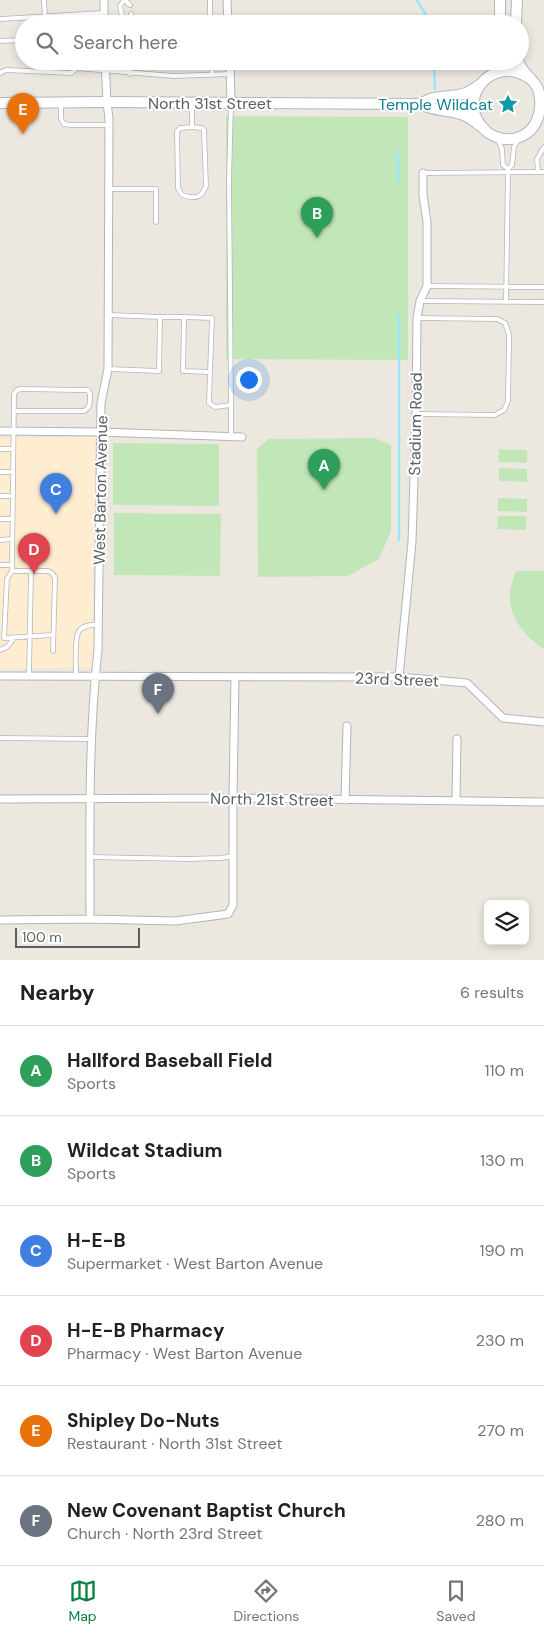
<!DOCTYPE html>
<meta charset="utf-8">
<style>
body{margin:0;font-family:"DM Sans",sans-serif;background:#f6f6f6;color:#202124}
.controls{position:absolute;right:15px;bottom:15px;display:grid;overflow:hidden;border-radius:8px;box-shadow:0 2px 8px #0003}
.controls button{width:45px;height:45px;display:grid;place-items:center;padding:0;border:0;border-bottom:1px solid #e0e0e0;background:#fff;color:#202124;font:25px sans-serif}
.scale{position:absolute;left:15px;bottom:12px;width:125px;box-sizing:border-box;padding-left:5px;border:2px solid #585e62;border-top:0;font-size:14px;line-height:18px;white-space:nowrap;color:#585e62;-webkit-text-stroke:4px #fff;paint-order:stroke}
.you{position:absolute;left:248px;top:379px;width:18px;height:18px;margin:-12px;border:4px solid #fff;border-radius:50%;background:#1a73e8;box-shadow:0 0 0 8px #1a73e833}
.badge{display:grid;place-items:center;width:32px;height:32px;border-radius:50%;background:#0b8043;color:#fff;font-size:16px;font-weight:700}
.pin{position:absolute;translate:-50% -41px;filter:drop-shadow(0 1px 2px #0008)}
.pin::after{content:'';position:absolute;top:26px;width:18px;height:15px;background:inherit;clip-path:polygon(0 0,100% 0,50% 100%)}
.list{margin:0;padding:0;list-style:none}
h2{display:flex;justify-content:space-between;align-items:center;height:65px;margin:0;padding:0 20px;font-size:21px}
h2 small{font-size:16px;font-weight:400;color:#757577}
.list li{display:grid;grid-template-columns:32px 1fr auto;gap:15px;align-items:center;box-sizing:border-box;height:90px;padding:0 20px;border-top:1px solid #e0e0e0}
.list b{display:block;font-size:19px;white-space:nowrap}
.list p{margin:0;font-size:16px;white-space:nowrap;color:#757577}
.list em{font-size:16px;font-style:normal;color:#757577}
.icon{flex:none;width:28px;height:28px;fill:none;stroke:currentColor;stroke-width:2;stroke-linecap:round;stroke-linejoin:round}
.map{position:relative;flex:none;width:544px;height:960px;overflow:hidden}
.search{position:absolute;background:#fff;box-shadow:0 2px 8px #0003;left:15px;right:15px;top:15px;height:55px;display:flex;align-items:center;gap:12px;box-sizing:border-box;padding:0 18px;border-radius:28px;color:#757577;font-size:19px}
.sheet{height:605px;background:#fff}
nav{display:flex;justify-content:space-around;align-items:center;box-sizing:border-box;height:70px;border-top:1px solid #e0e0e0;background:#fff;font-size:14px;color:#757577}
nav a{display:grid;justify-items:center;gap:2px}
nav .on{color:#0b8043}
.map>svg:first-child{display:block}
.commercial{fill:#ffedd2}
.green{fill:#c1e7b9}
.lines{fill:none;stroke-linecap:round;stroke-linejoin:round}
.stream{stroke:#9de5ff;stroke-width:2.5}
.lane-casing{stroke:#b1b5b9;stroke-width:5.5}
.street-casing{stroke:#b1b5b9;stroke-width:9}
.secondary-casing{stroke:#b1b7bc;stroke-width:12}
.lane{stroke:#fff;stroke-width:4}
.street{stroke:#fff;stroke-width:7}
.secondary{stroke:#fff;stroke-width:10}
.labels{text-anchor:middle;stroke-width:4;stroke-linejoin:round;paint-order:stroke}
.street-label{font-size:16px;fill:#585e62;stroke:#fff}
.culture-label{font-size:16px;fill:#0d838f;stroke:#fff;text-anchor:end}
</style>
<div class="map">
<svg width="544" height="960" viewBox="0 0 544 960">
<rect width="100%" height="100%" fill="#ede8df"/>
<!-- commercial -->
<path class="commercial" d="M95 437 97 552 93 569 94 667 0 669V438Z"/>
<!-- green -->
<path class="green" d="M226 116 408 117V360L226 359Z
M375 438 391 445V531L379 559 348 576 258 577 257 449 269 439Z
M113 443 219 444V506L113 505Z
M499 449 527 450V463L498 462Z
M499 468 527 469V482L499 481Z
M498 498 527 499V512L498 511Z
M114 513 221 514 220 576 114 575Z
M498 516H526V530L497 529Z
M516 571H544V649C526 638 508 617 510 594 510 586 514 578 516 571Z"/>
<g class="lines">
<!-- stream -->
<path class="stream" d="M417 0 431 24
M434 61 435 89
M397 150 399 182
M399 315V540"/>
<defs>
<path id="lane" d="M44 0 45 16
M124 0 120 6 122 16 130 23
M125 0 130 5
M210 0V24
M0 19 104 13
M130 24 131 14
M0 41 24 40
M130 61V74
M211 61 212 75
M76 68 174 76 230 74
M0 73 6 70 71 73 80 65 79 61
M61 103V119L64 124 72 125H109
M192 127 202 128 204 130 206 186C201 199 194 199 182 195L178 188 177 132 180 128Z
M192 127V105
M498 140 502 149 503 165 508 169 506 302
M508 169 512 165 514 147 518 140
M538 172 537 159 544 147
M423 173 544 172
M109 189H156V222
M427 286 544 287
M420 301 544 302
M160 317H184L183 371 210 372 212 318 184 317
M108 369 159 371 160 317 109 315
M210 372 209 403 215 407 231 405V437
M231 405 229 180 231 103
M14 411H84C91 407 90 401 90 394L88 390H81L21 389 17 390 14 394 12 571H48L52 573 55 578 53 651
M416 414 495 415 504 410 508 401 509 343V334L505 323 497 319 417 318
M0 449H13
M0 472H13
M0 496H13
M0 519H12
M0 540 12 539
M0 565H12
M12 571 7 579 4 638 53 635
M0 650 7 647 14 638
M29 676 31 571
M76 676C76 666 74 639 79 631 83 625 92 625 98 624
M0 738 93 739
M90 857 187 859 221 858 233 856"/>
<path id="street" d="M104 0V24
M227 0 228 24
M230 61 231 103
M0 431 101 432 242 437
M0 676 399 677 467 683 503 718 544 722
M399 677 412 542 416 414 417 318 420 301 427 286V222L423 195V173
M0 799 233 798 544 802
M345 800 347 726
M456 800 457 739
M90 919C90 830 88 739 98 650L101 403 108 369 109 119 107 102 105 61
M0 920 90 919 175 921 228 914 233 905V798L235 677"/>
<path id="secondary" d="M500 24V0
M516 24 517 0
M518 61C522 73 533 78 538 89 544 108 538 132 517 138 506 141 493 138 485 130 454 101 491 54 527 77
M0 103 107 102 420 104C443 115 459 106 480 126
M420 104C424 102 429 99 434 98 454 94 461 99 479 85"/>
</defs>
<!-- lane casing -->
<use href="#lane" class="lane-casing"/>
<!-- street casing -->
<use href="#street" class="street-casing"/>
<!-- secondary casing -->
<use href="#secondary" class="secondary-casing"/>
<!-- lane -->
<use href="#lane" class="lane"/>
<!-- street -->
<use href="#street" class="street"/>
<!-- secondary -->
<use href="#secondary" class="secondary"/>
</g>
<!-- icons -->
<defs>
<symbol id="sight-bare" viewBox="-9 -9 18 18"><path d="M0-6L1.8-2.2L6-1.7L2.9 1.2L3.7 5.4L0 3.3L-3.7 5.4L-2.9 1.2L-6-1.7L-1.8-2.2Z" fill="#0f9aa8" stroke="#fff" stroke-width="2.5" paint-order="stroke"/></symbol>
</defs>
<g fill-rule="evenodd">
<use href="#sight-bare" x="494" y="90" width="28" height="28"/>
</g>
<g class="labels">
<!-- street labels -->
<g class="street-label">
<text x="210" y="109">North 31st Street</text>
<text transform="translate(415 424) rotate(-89)" y="6">Stadium Road</text>
<text transform="translate(100 490) rotate(-89)" y="6">West Barton Avenue</text>
<text transform="translate(397 679) rotate(2)" y="6">23rd Street</text>
<text transform="translate(272 799) rotate(1)" y="6">North 21st Street</text>
</g>
<!-- culture labels -->
<g class="culture-label">
<text x="493" y="110">Temple Wildcat</text>
</g>
</g>
</svg>
<div class="controls">
<button><svg class="icon" aria-label="layers" viewBox="0 0 24 24"><path d="M12 4l9 5-9 5-9-5zM3 14l9 5 9-5"/></svg></button>
</div>
<div class="scale">100 m</div>
<div class="you"></div>
<div class="pin badge" style="left:324px;top:490px;background:#2e9e5b">A</div>
<div class="pin badge" style="left:317px;top:238px;background:#2e9e5b">B</div>
<div class="pin badge" style="left:56px;top:514px;background:#3f7fe0">C</div>
<div class="pin badge" style="left:34px;top:574px;background:#e0444e">D</div>
<div class="pin badge" style="left:23px;top:134px;background:#e8710a">E</div>
<div class="pin badge" style="left:158px;top:714px;background:#6b7280">F</div>
<div class="search"><svg class="icon" aria-label="search" viewBox="0 0 24 24"><circle cx="10" cy="10" r="6"/><path d="M15 15l6 6"/></svg>Search here</div>
</div>
<section class="sheet">
<h2>Nearby<small>6 results</small></h2>
<ul class="list">
<li><span class="badge" style="background:#2e9e5b">A</span><div><b>Hallford Baseball Field</b><p>Sports</p></div><em>110 m</em></li>
<li><span class="badge" style="background:#2e9e5b">B</span><div><b>Wildcat Stadium</b><p>Sports</p></div><em>130 m</em></li>
<li><span class="badge" style="background:#3f7fe0">C</span><div><b>H-E-B</b><p>Supermarket · West Barton Avenue</p></div><em>190 m</em></li>
<li><span class="badge" style="background:#e0444e">D</span><div><b>H-E-B Pharmacy</b><p>Pharmacy · West Barton Avenue</p></div><em>230 m</em></li>
<li><span class="badge" style="background:#e8710a">E</span><div><b>Shipley Do-Nuts</b><p>Restaurant · North 31st Street</p></div><em>270 m</em></li>
<li><span class="badge" style="background:#6b7280">F</span><div><b>New Covenant Baptist Church</b><p>Church · North 23rd Street</p></div><em>280 m</em></li>
</ul>
</section>
<nav>
<a class="on"><svg class="icon" aria-label="map" viewBox="0 0 24 24"><path d="M3 6l6-2 6 2 6-2v14l-6 2-6-2-6 2zM9 4v14M15 6v14"/></svg>Map</a>
<a><svg class="icon" aria-label="directions" viewBox="0 0 24 24"><path d="M12 3l9 9-9 9-9-9zM9 14v-3h6M13 9l2 2-2 2"/></svg>Directions</a>
<a><svg class="icon" aria-label="saved" viewBox="0 0 24 24"><path d="M7 4h10v16l-5-4-5 4z"/></svg>Saved</a>
</nav>
